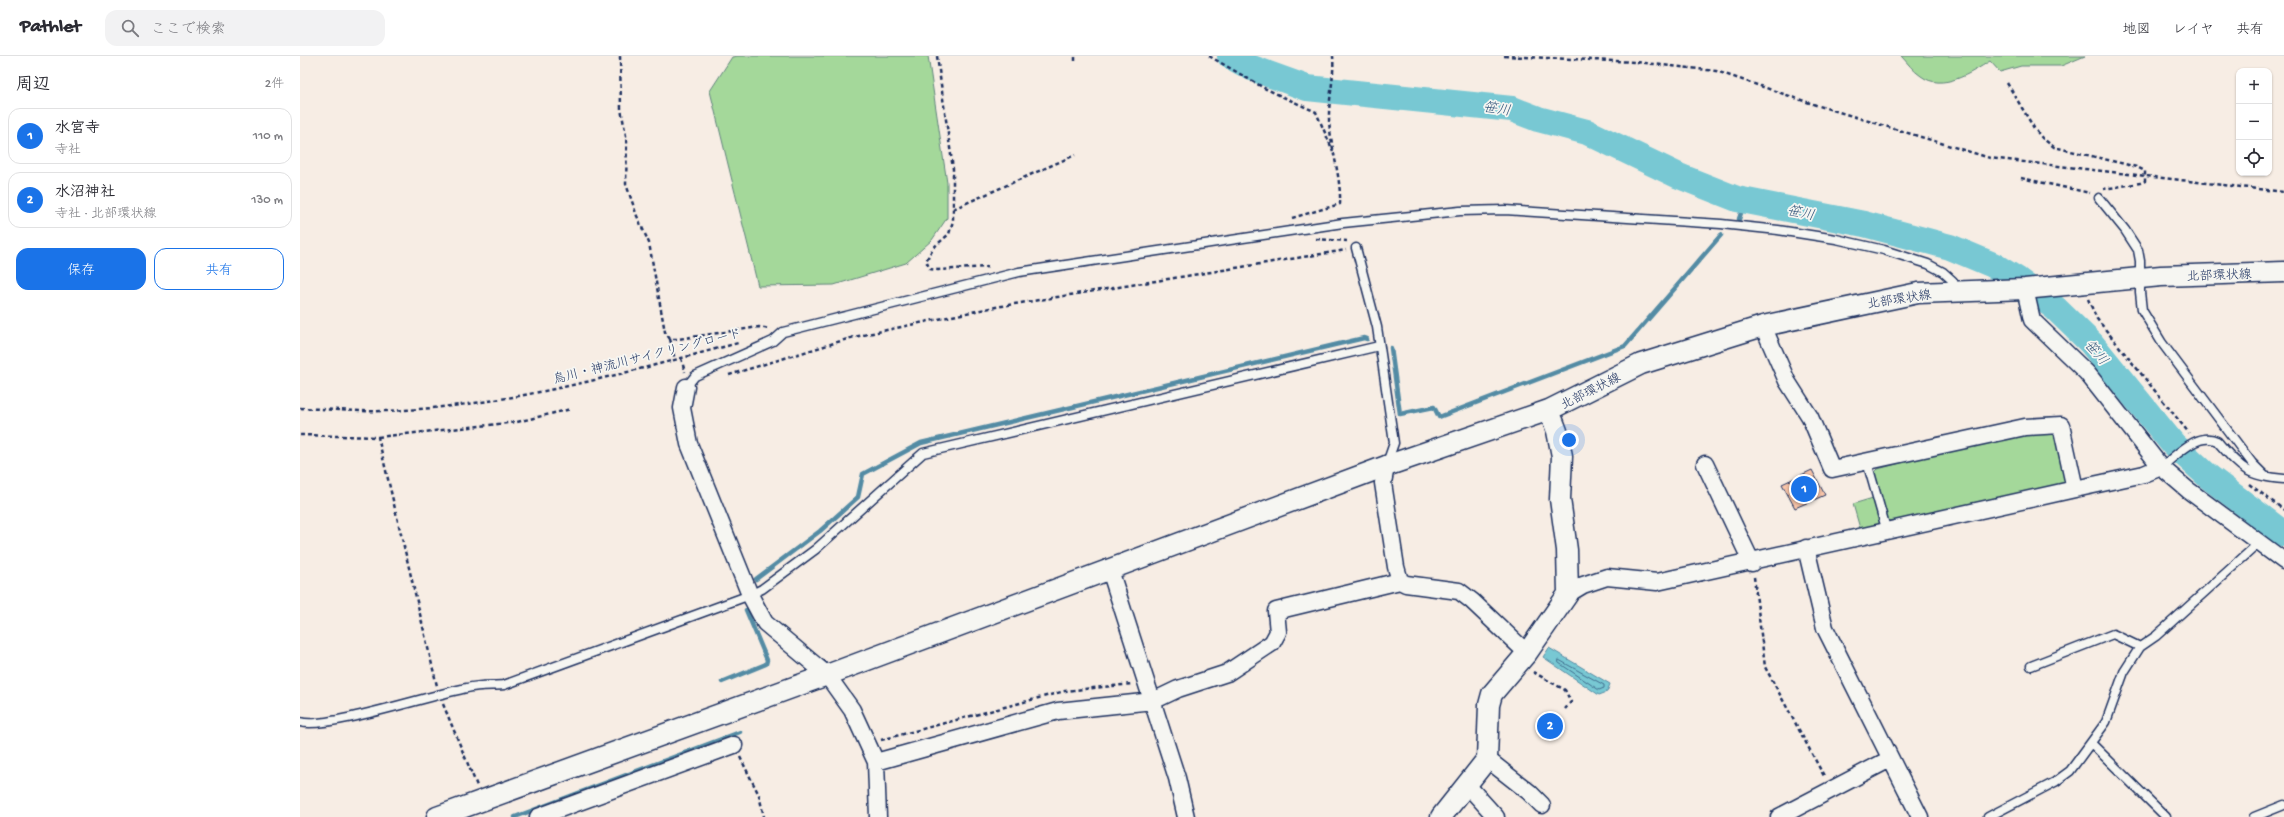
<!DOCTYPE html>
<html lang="ja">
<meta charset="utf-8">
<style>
body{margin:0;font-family:"Gochi Hand","Klee One",sans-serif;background:#f2f2f3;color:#2b2b33}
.controls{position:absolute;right:12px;top:12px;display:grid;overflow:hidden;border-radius:8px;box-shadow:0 1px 3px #0004}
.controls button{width:36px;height:36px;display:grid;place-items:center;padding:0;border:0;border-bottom:1px solid #e1e1e2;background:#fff;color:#2b2b33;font:20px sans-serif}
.you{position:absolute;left:1269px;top:384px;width:14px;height:14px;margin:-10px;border:3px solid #fff;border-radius:50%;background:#1a73e8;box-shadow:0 0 0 6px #1a73e833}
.badge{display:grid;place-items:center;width:26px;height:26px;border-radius:50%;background:#1a73e8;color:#fff;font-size:13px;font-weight:700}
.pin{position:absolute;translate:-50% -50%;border:2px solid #fff;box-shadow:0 1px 4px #0006}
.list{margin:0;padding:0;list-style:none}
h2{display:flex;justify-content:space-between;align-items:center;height:52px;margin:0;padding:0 16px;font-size:17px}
h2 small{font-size:13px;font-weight:400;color:#7c7c81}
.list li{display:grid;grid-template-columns:26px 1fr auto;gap:12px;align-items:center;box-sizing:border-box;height:56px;margin:0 8px 8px;padding:0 8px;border:1px solid #e1e1e2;border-radius:12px}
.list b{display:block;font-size:15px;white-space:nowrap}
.list p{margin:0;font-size:13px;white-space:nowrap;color:#7c7c81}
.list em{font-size:13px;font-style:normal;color:#7c7c81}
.actions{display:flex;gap:8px;padding:12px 16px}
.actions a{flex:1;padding:9px 0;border:1px solid #1a73e8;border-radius:12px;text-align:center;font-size:14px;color:#1a73e8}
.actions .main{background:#1a73e8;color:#fff}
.icon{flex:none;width:22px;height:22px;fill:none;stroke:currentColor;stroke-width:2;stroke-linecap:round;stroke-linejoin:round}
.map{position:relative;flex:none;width:1984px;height:761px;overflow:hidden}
header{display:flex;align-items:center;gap:24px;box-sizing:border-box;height:56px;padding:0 20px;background:#fff;border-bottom:1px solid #e1e1e2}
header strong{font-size:19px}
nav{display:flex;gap:22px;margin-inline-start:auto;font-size:14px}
.search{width:280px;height:36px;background:#f2f2f3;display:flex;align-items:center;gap:10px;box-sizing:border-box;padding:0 14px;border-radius:12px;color:#7c7c81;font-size:15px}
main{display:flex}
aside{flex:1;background:#fff}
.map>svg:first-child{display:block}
.green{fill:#a4d89a;stroke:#60847c}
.water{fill:#78c8d3;stroke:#538ba4}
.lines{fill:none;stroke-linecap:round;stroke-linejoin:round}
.shore{stroke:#406c8d;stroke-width:1}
.stream{stroke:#538ba4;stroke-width:4.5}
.river{stroke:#78c8d3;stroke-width:26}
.building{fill:#fbc7ab;stroke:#1b2f5e}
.service-casing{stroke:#1b2f5e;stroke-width:11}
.minor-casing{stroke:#1b2f5e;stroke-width:19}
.tertiary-casing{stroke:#1b2f5e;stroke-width:23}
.path{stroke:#1b2f5e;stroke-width:2.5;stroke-dasharray:4 3;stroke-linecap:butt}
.service{stroke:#f6f6f2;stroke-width:8}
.minor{stroke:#f6f6f2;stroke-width:16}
.tertiary{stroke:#f6f6f2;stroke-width:20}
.labels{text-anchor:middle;stroke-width:3.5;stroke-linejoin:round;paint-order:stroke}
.street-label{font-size:13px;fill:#1b2f5e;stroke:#f6f6f2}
.water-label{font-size:14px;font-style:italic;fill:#32557b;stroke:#f6f6f2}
</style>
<header>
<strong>Pathlet</strong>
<div class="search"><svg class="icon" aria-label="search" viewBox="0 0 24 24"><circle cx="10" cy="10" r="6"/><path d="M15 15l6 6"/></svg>ここで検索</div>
<nav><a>地図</a><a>レイヤ</a><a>共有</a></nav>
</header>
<main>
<aside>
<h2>周辺<small>2件</small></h2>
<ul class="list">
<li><span class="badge">1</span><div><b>水宮寺</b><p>寺社</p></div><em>110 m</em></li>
<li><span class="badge">2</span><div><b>水沼神社</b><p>寺社 · 北部環状線</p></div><em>130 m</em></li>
</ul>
<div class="actions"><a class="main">保存</a><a>共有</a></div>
</aside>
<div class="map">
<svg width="1984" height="761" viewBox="0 0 1984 761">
<rect width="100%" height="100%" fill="#f7ede4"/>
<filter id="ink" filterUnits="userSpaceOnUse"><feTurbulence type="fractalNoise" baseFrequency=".025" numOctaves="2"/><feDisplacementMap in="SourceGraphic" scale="8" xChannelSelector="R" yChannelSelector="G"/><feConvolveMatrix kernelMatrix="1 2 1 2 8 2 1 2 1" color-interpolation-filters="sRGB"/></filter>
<g filter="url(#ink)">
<!-- green -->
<path class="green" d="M438 0H628L647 127V162L632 184 606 207 534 229 458 230 410 35 432 1Z
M1601 0H1785L1761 10H1721L1700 16 1690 5C1671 17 1642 36 1621 20 1613 15 1607 6 1601 0Z
M1743 373 1755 375 1768 431 1595 470 1588 465 1574 417 1578 413 1656 392Z
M1573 442 1581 467 1578 474 1561 476 1553 448Z"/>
<!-- water -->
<path class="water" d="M1249 592 1310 628 1307 636 1299 639 1243 601Z"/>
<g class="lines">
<!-- shore -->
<path class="shore" d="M1259 604 1304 629V632L1299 634 1259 607Z"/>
<!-- stream -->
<path class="stream" d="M1439 163 1445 145
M1091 292 1100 358 1134 351 1139 361 1325 290 1421 179
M456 523 520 475 558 441 563 418 621 387 1064 282 1067 283
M422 626 466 608 467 604 446 554
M215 761 440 676"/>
<!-- river -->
<path class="river" d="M930 0 952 12 1007 32 1212 53 1238 63 1287 76 1379 120 1437 143 1564 168 1650 191 1693 209 1718 224 1755 252 1791 287 1873 388 1909 421 1984 478"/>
</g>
<!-- building -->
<path class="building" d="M1512 414 1525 439 1495 452 1482 428Z
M1247 657 1264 673 1255 683 1237 668Z"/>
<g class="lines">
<defs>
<path id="service" d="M1799 142 1825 174 1838 194 1840 205V236L1842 254 1862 287 1952 407 1965 420
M1056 192 1077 271 1094 387 1087 407
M386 331 395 320 473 285 483 276 719 216 1043 167 1160 155 1205 154 1421 168 1478 174 1536 183 1584 194 1628 208 1643 216 1653 225 1654 235
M1567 406 1587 476
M1861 411C1876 400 1898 375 1917 385 1941 412 1946 420 1984 423
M1731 610 1813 578 1840 591 1856 580 1959 487
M0 666C25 674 134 638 167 632 179 629 192 630 204 629L450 539 462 533 516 493 623 397 1079 290
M1791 687 1866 761
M1688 761 1755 726 1770 715 1806 666 1824 616 1840 591
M1954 761 1984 749"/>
<path id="minor" d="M1725 233 1732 264 1787 317 1861 411 1888 434 1984 505
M1463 270 1487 325 1510 361 1532 413 1725 371 1761 369 1775 433
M386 331 382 352 389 388 450 539 465 567 527 619 552 654 576 706 578 761
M1405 408 1452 507
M1086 410 1083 427 1096 511 1100 525 1106 528 1159 535 1172 545 1227 597
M1506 492 1525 572 1620 761
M810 514 877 722 886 761
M1268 538 1283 529 1307 521 1357 526 1775 433 1844 418 1861 411
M1187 703 1229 736 1242 749
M576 706 758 655 853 645 878 633 927 617 972 587 978 576 976 555 1100 525
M1168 730 1196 761
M238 761 434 689
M1479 761 1590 703"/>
<path id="tertiary" d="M137 761 527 619 1086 410 1249 354 1341 308 1463 270 1618 237 1725 233 1861 220 1984 216
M1141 761 1187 703 1189 649 1192 638 1227 597 1268 538 1267 494 1260 443 1262 400 1257 375 1249 354"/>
</defs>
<!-- service casing -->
<use href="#service" class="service-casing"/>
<!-- minor casing -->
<use href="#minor" class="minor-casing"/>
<!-- tertiary casing -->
<use href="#tertiary" class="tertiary-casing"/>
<!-- path -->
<path class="path" d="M320 0 321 53 327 85 326 128 337 160 349 187 365 276 370 283H378L459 271 470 273
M637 0 653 113V165L649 178 633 192 626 205 630 213 638 214 688 211
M909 0 966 33 1016 56 1033 95
M1204 0 1336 6 1416 15 1516 49 1690 102 1984 136
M775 5V0
M1707 27 1734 72 1742 82 1754 91 1837 111 1845 115V125L1840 127 1804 133
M1721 122 1790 137
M653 153 775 99
M992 162 1040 148C1041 123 1033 99 1030 74 1026 50 1035 25 1033 0
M1016 183 1047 185
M1788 243 1797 263 1889 377
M370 283 375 304
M381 302 385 316
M429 319 554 281 690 252 1046 194
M0 352C28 353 57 356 85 355 205 351 322 318 438 287
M0 379 78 381 137 630
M78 381 217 366 271 353
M1949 428 1984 454
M1454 521 1465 611 1524 720
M1233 616 1265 634 1271 646 1265 653
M143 648 177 730
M581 684 765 635 832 628
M440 701 459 739 464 761"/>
<!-- service -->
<use href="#service" class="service"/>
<!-- minor -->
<use href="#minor" class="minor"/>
<!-- tertiary -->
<use href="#tertiary" class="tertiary"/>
</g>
</g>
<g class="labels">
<!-- street labels -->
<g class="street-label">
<text transform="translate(1919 218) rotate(-2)" y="5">北部環状線</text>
<text transform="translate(1599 242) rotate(-9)" y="5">北部環状線</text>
<text transform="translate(347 299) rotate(-14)" y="5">烏川・神流川サイクリングロード</text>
<text transform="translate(1290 334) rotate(-27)" y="5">北部環状線</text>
</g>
<!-- water labels -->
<g class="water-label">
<text transform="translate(1197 52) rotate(8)" y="5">笹川</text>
<text transform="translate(1501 156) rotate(11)" y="5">笹川</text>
<text transform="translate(1797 296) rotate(49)" y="5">笹川</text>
</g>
</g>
</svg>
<div class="controls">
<button>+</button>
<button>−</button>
<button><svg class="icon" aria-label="locate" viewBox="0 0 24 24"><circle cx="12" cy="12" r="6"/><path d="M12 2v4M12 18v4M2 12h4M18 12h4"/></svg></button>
</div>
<div class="you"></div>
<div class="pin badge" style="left:1504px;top:433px">1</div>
<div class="pin badge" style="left:1250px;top:670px">2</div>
</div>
</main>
